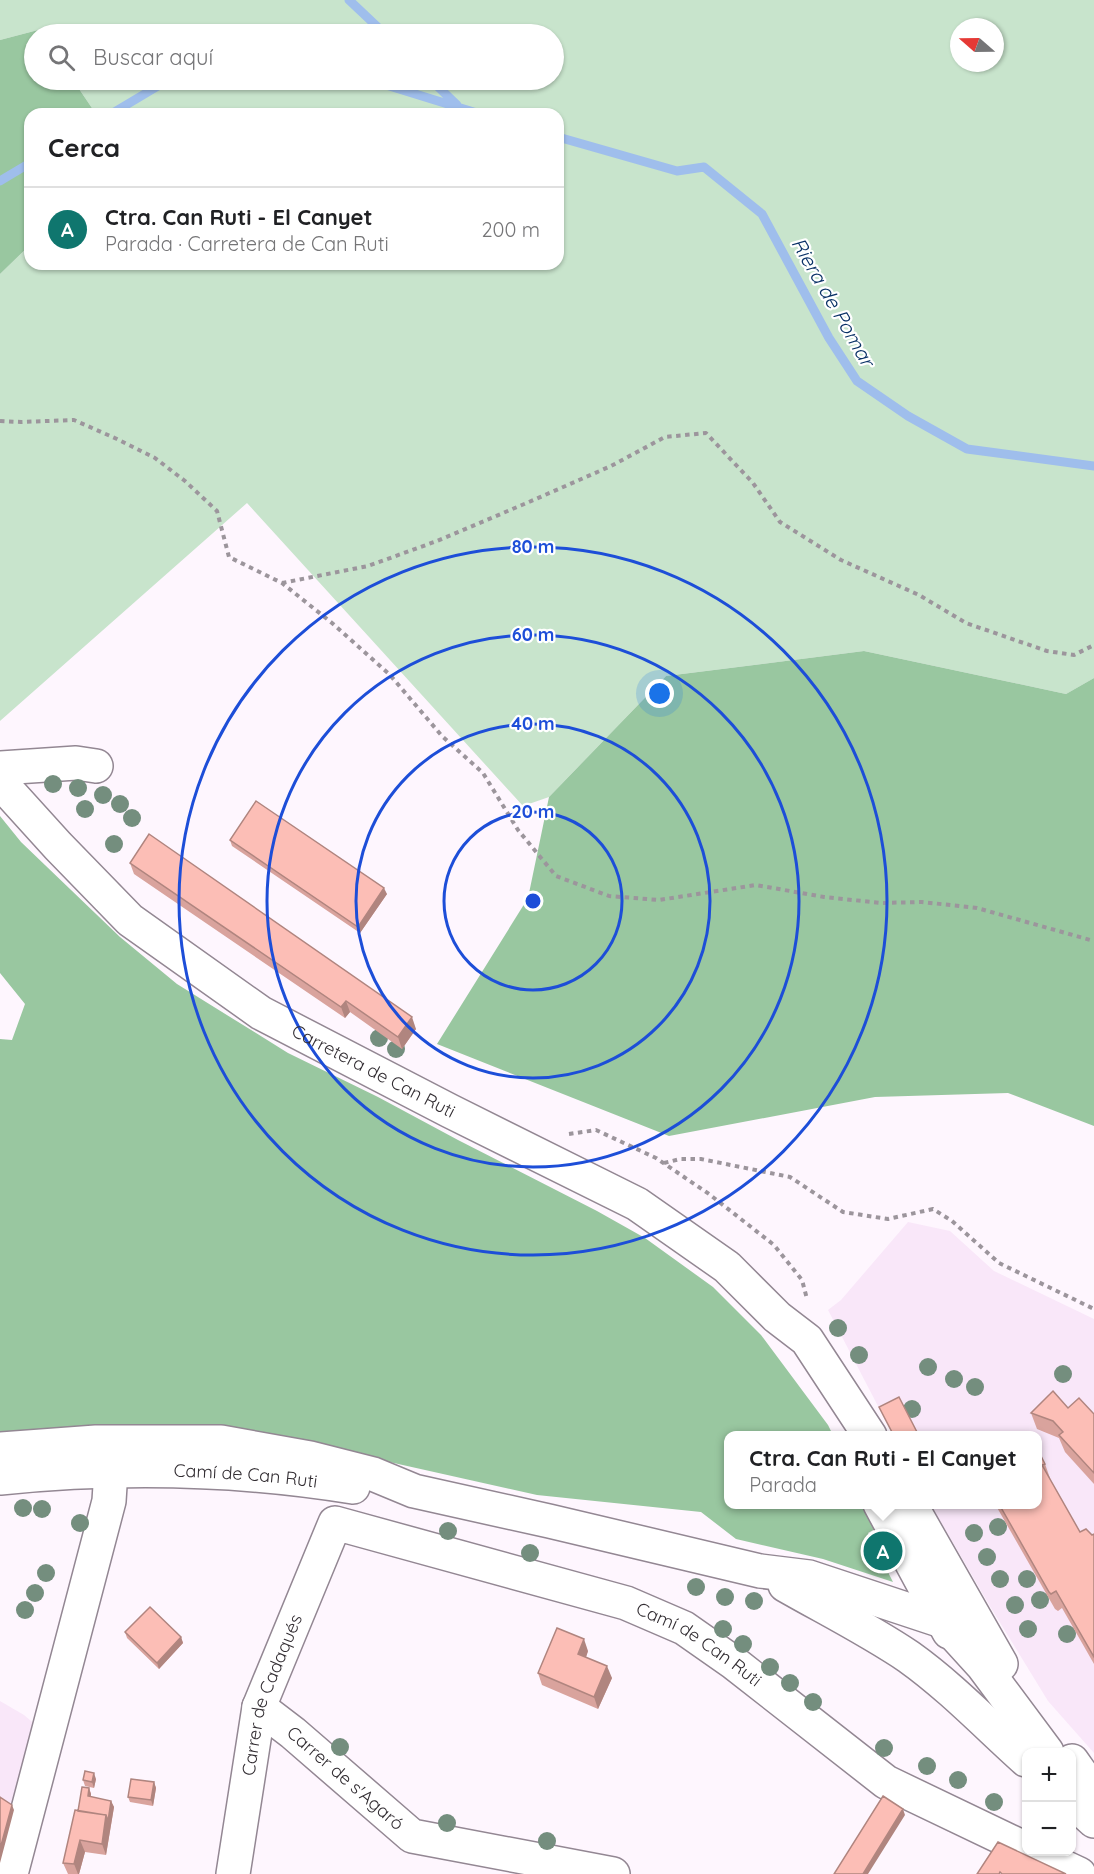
<!DOCTYPE html>
<html lang="es">
<meta charset="utf-8">
<style>
body{margin:0;font-family:Quicksand,sans-serif;background:#f2f2f2;color:#202124}
.controls{position:absolute;right:18px;bottom:18px;display:grid;overflow:hidden;border-radius:12px;box-shadow:0 2px 4px #0004}
.controls button{width:54px;height:54px;display:grid;place-items:center;padding:0;border:0;border-bottom:2px solid #e0e0e0;background:#fff;color:#202124;font:30px sans-serif}
.compass{position:absolute;left:950px;top:18px;width:54px;height:54px;border-radius:50%;background:#fff;box-shadow:0 2px 4px #0004;rotate:290deg}
.you{position:absolute;left:660px;top:694px;width:21px;height:21px;margin:-15px;border:4px solid #fff;border-radius:50%;background:#1a73e8;box-shadow:0 0 0 9px #1a73e833}
.badge{display:grid;place-items:center;width:39px;height:39px;border-radius:50%;background:#0f766e;color:#fff;font-size:20px;font-weight:700}
.pin{position:absolute;translate:-50% -50%;border:3px solid #fff;box-shadow:0 2px 6px #0006}
.popup{position:absolute;left:724px;top:1431px;width:318px;height:78px;box-sizing:border-box;display:grid;place-content:center;border-radius:12px;background:#fff;filter:drop-shadow(0 2px 4px #0005);font-size:20px;white-space:nowrap;color:#757577}
.popup b{font-size:22px;color:#202124}
.popup::after{content:'';position:absolute;left:50%;top:100%;margin-left:-12px;border:12px solid transparent;border-top-color:#fff}
.list{margin:0;padding:0;list-style:none}
h2{display:flex;justify-content:space-between;align-items:center;height:78px;margin:0;padding:0 24px;font-size:26px}
h2 small{font-size:20px;font-weight:400;color:#757577}
.list li{display:grid;grid-template-columns:39px 1fr auto;gap:18px;align-items:center;box-sizing:border-box;height:84px;padding:0 24px;border-top:2px solid #e0e0e0}
.list b{display:block;font-size:22px;white-space:nowrap}
.list p{margin:0;font-size:20px;white-space:nowrap;color:#757577}
.list em{font-size:20px;font-style:normal;color:#757577}
.icon{flex:none;width:33px;height:33px;fill:none;stroke:currentColor;stroke-width:2;stroke-linecap:round;stroke-linejoin:round}
.map{position:relative;flex:none;width:1094px;height:1874px;overflow:hidden}
.search{position:absolute;background:#fff;box-shadow:0 2px 4px #0004;left:24px;top:24px;width:540px;height:66px;display:flex;align-items:center;gap:15px;box-sizing:border-box;padding:0 21px;border-radius:33px;color:#757577;font-size:22px}
.panel{position:absolute;background:#fff;box-shadow:0 2px 4px #0004;left:24px;top:108px;width:540px;height:162px;border-radius:18px}
.map>svg:first-child{display:block}
.built{fill:#f9e7f9}
.green{fill:#c8e4cc;fill-rule:evenodd}
.forest{fill:#99c7a0}
.lines{fill:none;stroke-linecap:round;stroke-linejoin:round}
.stream{stroke:#9fbeec;stroke-width:9}
.minor-casing{stroke:#938793;stroke-width:36}
.path{stroke:#9c959c;stroke-width:4;stroke-dasharray:4.5 4.5;stroke-linecap:butt}
.minor{stroke:#fff;stroke-width:33}
.tree{fill:#748e7e}
.wall{fill:#d9a39d}
.shaded-wall{fill:#b0857f}
.building{fill:#fcbeb6;stroke:#b0857f;stroke-width:1.5}
.ring{fill:none;stroke:#1d4ed8;stroke-width:3}
.labels{text-anchor:middle;stroke-width:4.5;stroke-linejoin:round;paint-order:stroke}
.street-label{font-size:18px;fill:#322d32;stroke:#fff}
.water-label{font-size:20px;font-style:italic;fill:#093166;stroke:#fff}
.centre{fill:#1d4ed8;stroke:#fff;stroke-width:3}
.ring-label{font-size:18px;text-anchor:middle;font-weight:bold;fill:#1d4ed8;stroke:#fff;stroke-width:4.5;stroke-linejoin:round;paint-order:stroke}
</style>
<div class="map">
<svg width="1094" height="1874" viewBox="0 0 1094 1874">
<rect width="100%" height="100%" fill="#fef6fe"/>
<!-- built -->
<path class="built" d="M908 1222 950 1231 994 1271 1094 1319V1753L1048 1701 991 1608 931 1505 1038 1504V1436L893 1435 828 1310 841 1300Z
M0 1701 24 1715 38 1727 0 1866Z"/>
<!-- green -->
<path class="green" d="M0 0H1094V678L1066 694 864 651 666 676 549 797 523 806 247 503 0 721V274L30 245V264H558V114H96L73 80H554V34H42L38 30 0 40ZM959 27H995V63H959Z"/>
<!-- forest -->
<path class="forest" d="M38 30 42 34H34V80H73L96 114H30V245L0 274V40Z
M864 651 1066 694 1094 678V1126L1008 1093 875 1097 669 1136 437 1044 528 898 549 797 666 676Z
M0 816 21 842 120 937 177 984 288 1053 378 1097 458 1140 597 1211 645 1238 713 1287 761 1335 828 1425 833 1435 728 1436V1504L866 1505 877 1528 868 1533 893 1582 823 1559 736 1539 701 1512 537 1495 367 1457 0 1445V1039L12 1040 25 1004 0 973Z"/>
<g class="lines">
<!-- stream -->
<path class="stream" d="M349 0 385 34
M370 80 480 114
M431 80 457 105
M111 114 168 80
M558 137 677 171 704 167 762 214 829 338 857 381 908 416 967 449 1094 466
M0 181 30 163"/>
<defs>
<g id="minor">
<path d="M0 768 76 763 96 766"/>
<path id="s1" d="M0 782 58 846 130 920 261 1013 450 1111 637 1204 727 1267 777 1317 807 1340 870 1436"/>
<path d="M0 1449 96 1442H221L310 1458 373 1474 414 1491 549 1521 760 1571 809 1577 942 1621 983 1666 1047 1752"/>
<path id="s2" d="M0 1478C118 1466 236 1468 353 1487"/>
<path d="M880 1504 949 1632"/>
<path d="M910 1504 1001 1664"/>
<path d="M785 1585C827 1609 869 1630 909 1657 951 1687 988 1726 1026 1760"/>
<path id="s3" d="M259 1707 293 1733 412 1836 613 1874"/>
<path d="M1072 1761 1094 1792"/>
<path d="M1072 1801 1094 1821"/>
<path d="M1032 1852 1079 1874"/>
<path d="M11 1874 109 1501 111 1470 153 1455H168"/>
<path id="s4" d="M233 1874 259 1707 335 1523 626 1603 684 1628 734 1663 886 1782 1026 1849"/>
</g>
</defs>
<!-- minor casing -->
<use href="#minor" class="minor-casing"/>
<!-- path -->
<path class="path" d="M0 421 21 422 74 420 117 439 155 458 185 481 217 511 229 557 282 583 332 623 390 675 442 736 483 773 518 830 556 876 609 896 659 900 756 885 824 897 881 903 922 902 977 908 1094 941
M282 583 368 566 437 541 529 502 611 466 665 437 706 433 753 483 780 522 841 560 919 595 966 623 1015 640 1047 651 1074 655 1094 645
M569 1134 596 1130 656 1158 709 1194 774 1245 802 1280 807 1299
M664 1163 680 1159H701L790 1177 843 1212 888 1219 933 1209 952 1221 999 1263 1094 1309"/>
<!-- minor -->
<use href="#minor" class="minor"/>
</g>
<!-- trees -->
<g class="tree">
<circle cx="53" cy="784" r="9"/>
<circle cx="78" cy="788" r="9"/>
<circle cx="103" cy="795" r="9"/>
<circle cx="120" cy="804" r="9"/>
<circle cx="85" cy="809" r="9"/>
<circle cx="132" cy="818" r="9"/>
<circle cx="114" cy="844" r="9"/>
<circle cx="379" cy="1038" r="9"/>
<circle cx="396" cy="1049" r="9"/>
<circle cx="838" cy="1328" r="9"/>
<circle cx="859" cy="1355" r="9"/>
<circle cx="928" cy="1367" r="9"/>
<circle cx="1063" cy="1374" r="9"/>
<circle cx="954" cy="1379" r="9"/>
<circle cx="975" cy="1387" r="9"/>
<circle cx="912" cy="1409" r="9"/>
<circle cx="23" cy="1508" r="9"/>
<circle cx="42" cy="1509" r="9"/>
<circle cx="80" cy="1523" r="9"/>
<circle cx="998" cy="1527" r="9"/>
<circle cx="448" cy="1531" r="9"/>
<circle cx="974" cy="1533" r="9"/>
<circle cx="530" cy="1553" r="9"/>
<circle cx="987" cy="1557" r="9"/>
<circle cx="46" cy="1573" r="9"/>
<circle cx="1000" cy="1579" r="9"/>
<circle cx="1027" cy="1579" r="9"/>
<circle cx="696" cy="1587" r="9"/>
<circle cx="35" cy="1593" r="9"/>
<circle cx="725" cy="1597" r="9"/>
<circle cx="1040" cy="1600" r="9"/>
<circle cx="754" cy="1601" r="9"/>
<circle cx="1015" cy="1605" r="9"/>
<circle cx="25" cy="1610" r="9"/>
<circle cx="723" cy="1629" r="9"/>
<circle cx="1028" cy="1629" r="9"/>
<circle cx="1067" cy="1634" r="9"/>
<circle cx="743" cy="1644" r="9"/>
<circle cx="770" cy="1667" r="9"/>
<circle cx="790" cy="1683" r="9"/>
<circle cx="813" cy="1702" r="9"/>
<circle cx="340" cy="1747" r="9"/>
<circle cx="884" cy="1748" r="9"/>
<circle cx="927" cy="1766" r="9"/>
<circle cx="958" cy="1780" r="9"/>
<circle cx="994" cy="1802" r="9"/>
<circle cx="447" cy="1823" r="9"/>
<circle cx="547" cy="1841" r="9"/>
</g>
<!-- wall -->
<path class="wall" d="M230 840 387 894 360 933 232 846Z
M130 863 416 1029 402 1049 350 1012 345 1018 134 874Z
M1068 1408 1094 1414V1484L1065 1452 1059 1438 1037 1429 1031 1413Z
M1038 1450 1045 1464 1051 1481 1080 1532 1092 1535 1094 1534V1664L1062 1608 1058 1611 1055 1609 995 1504H1038Z
M125 1632 181 1637 183 1643 159 1669 127 1638Z
M588 1651 586 1657 612 1678 598 1709 542 1685 538 1673Z
M96 1779 94 1788 85 1786 83 1780Z
M154 1782 156 1788 153 1806 130 1802 128 1797Z
M89 1788 91 1794V1797L111 1801 114 1807 106 1855 85 1852 79 1874H68L63 1863 78 1811Z"/>
<!-- shaded-wall -->
<path class="shaded-wall" d="M384 888 387 894 360 933 358 927Z
M346 1001 350 1012 345 1018 341 1007Z
M412 1017 416 1029 402 1049 398 1037Z
M181 1637 183 1643 159 1669 157 1663Z
M584 1639 588 1651 583 1666 578 1654Z
M607 1666 612 1678 598 1709 594 1697Z
M94 1773 96 1779 94 1788 92 1782Z
M154 1782 156 1788 153 1806 151 1800Z
M89 1788 91 1794 90 1802 88 1796Z
M111 1801 114 1807 106 1855 102 1844 106 1815Z
M12 1805 14 1810 0 1863V1849Z
M903 1809 905 1815 868 1874H863Z
M80 1840 85 1852 79 1874H78L74 1864Z"/>
<!-- building -->
<path class="building" d="M256 801 384 888 358 927 230 840Z
M149 834 412 1017 398 1037 346 1001 341 1007 130 863Z
M1053 1391 1068 1408 1079 1398 1094 1414V1473L1059 1435 1063 1432 1053 1421 1031 1413Z
M899 1397 919 1436H894L879 1407Z
M1038 1450 1045 1464 1042 1465 1080 1532 1086 1529 1092 1535 1094 1534V1657L1056 1591 1051 1594 1049 1592 999 1504H1038Z
M150 1607 181 1637 157 1663 125 1632Z
M557 1628 584 1639 578 1654 607 1666 594 1697 538 1673Z
M85 1771 94 1773 92 1782 83 1780Z
M131 1779 154 1782 151 1800 128 1797Z
M82 1787 89 1788 88 1796 111 1801 108 1821 106 1815 78 1811Z
M883 1796 903 1809 863 1874H834Z
M0 1797 12 1805 0 1849Z
M75 1810 106 1815 102 1844 80 1840 74 1864 63 1863Z
M998 1842 1066 1874H1002L1000 1872 999 1874H977Z"/>
<!-- distance rings -->
<g class="ring">
<circle cx="533" cy="901" r="89"/>
<circle cx="533" cy="901" r="177"/>
<circle cx="533" cy="901" r="266"/>
<circle cx="533" cy="901" r="354"/>
</g>
<g class="labels">
<!-- street labels -->
<g class="street-label">
<text dy="6" stroke="none"><textPath href="#s1" startOffset="477">Carretera de Can Ruti</textPath></text>
<text dy="6" stroke="none"><textPath href="#s2" startOffset="246">Camí de Can Ruti</textPath></text>
<text dy="6" stroke="none"><textPath href="#s4" startOffset="754">Camí de Can Ruti</textPath></text>
<text dy="6" stroke="none"><textPath href="#s4" startOffset="184">Carrer de Cadaqués</textPath></text>
<text dy="6" stroke="none"><textPath href="#s3" startOffset="112">Carrer de s'Agaró</textPath></text>
</g>
<!-- water labels -->
<g class="water-label">
<text transform="translate(833 302) rotate(60)" y="7">Riera de Pomar</text>
</g>
</g>
<circle cx="533" cy="901" r="9" class="centre"/>
<g class="ring-label">
<text x="533" y="553">80 m</text>
<text x="533" y="641">60 m</text>
<text x="533" y="730">40 m</text>
<text x="533" y="818">20 m</text>
</g>
</svg>
<div class="controls">
<button>+</button>
<button>−</button>
</div>
<svg class="compass" viewBox="-18 -18 36 36"><path d="M0-13l5 13h-10z" fill="#e53935"/><path d="M0 13l5-13h-10z" fill="#757577"/></svg>
<div class="you"></div>
<div class="pin badge" style="left:883px;top:1551px">A</div>
<div class="popup"><b>Ctra. Can Ruti - El Canyet</b>Parada</div>
<div class="search"><svg class="icon" aria-label="search" viewBox="0 0 24 24"><circle cx="10" cy="10" r="6"/><path d="M15 15l6 6"/></svg>Buscar aquí</div>
<section class="panel">
<h2>Cerca<small></small></h2>
<ul class="list">
<li><span class="badge">A</span><div><b>Ctra. Can Ruti - El Canyet</b><p>Parada · Carretera de Can Ruti</p></div><em>200 m</em></li>
</ul>
</section>
</div>
